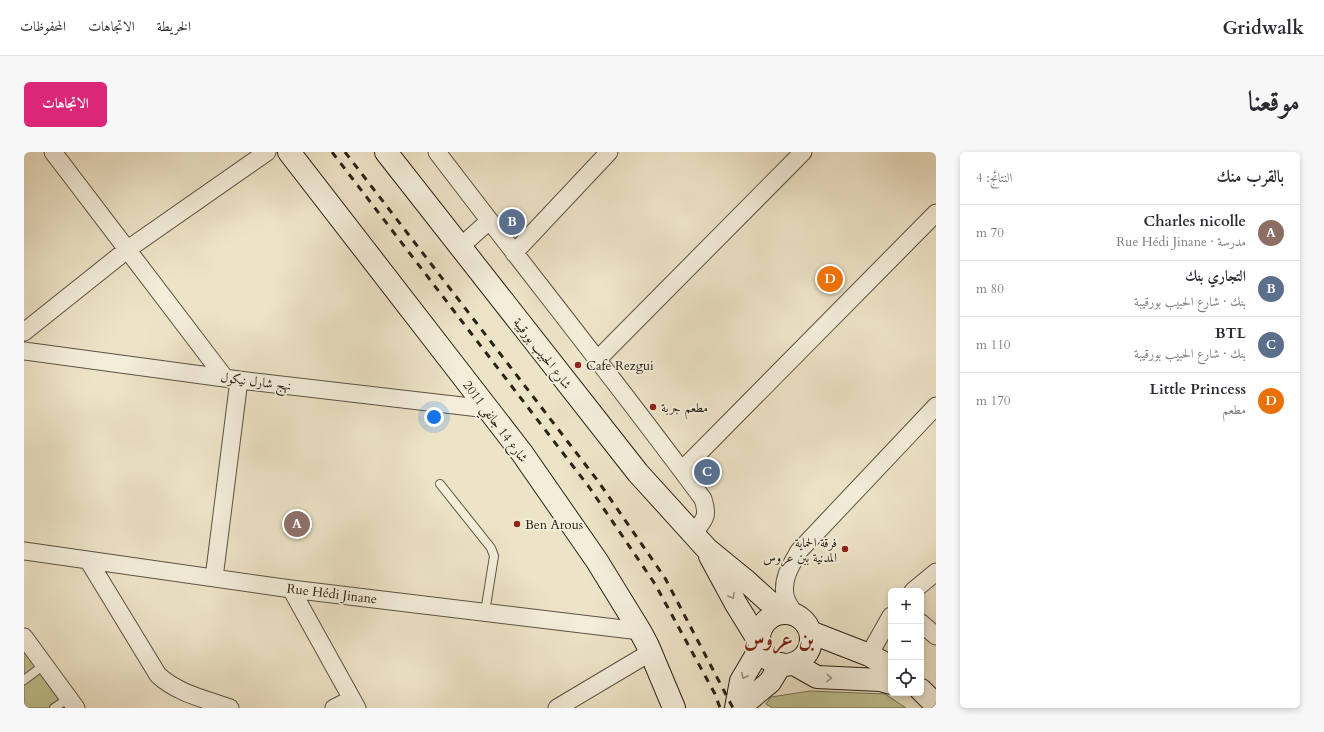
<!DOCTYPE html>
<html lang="ar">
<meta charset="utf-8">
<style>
body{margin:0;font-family:Cardo,Amiri,serif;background:#f7f7f7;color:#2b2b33;direction:rtl}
.controls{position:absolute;right:12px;bottom:12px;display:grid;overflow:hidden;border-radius:6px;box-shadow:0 2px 6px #0003}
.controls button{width:36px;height:36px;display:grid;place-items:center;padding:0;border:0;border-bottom:1px solid #e1e1e2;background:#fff;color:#2b2b33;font:20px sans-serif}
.you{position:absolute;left:410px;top:265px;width:14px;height:14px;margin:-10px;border:3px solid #fff;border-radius:50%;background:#1a73e8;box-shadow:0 0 0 6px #1a73e833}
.badge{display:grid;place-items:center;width:26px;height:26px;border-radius:50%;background:#db2777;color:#fff;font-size:13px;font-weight:700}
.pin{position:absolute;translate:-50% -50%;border:2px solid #fff;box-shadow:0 1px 4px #0006}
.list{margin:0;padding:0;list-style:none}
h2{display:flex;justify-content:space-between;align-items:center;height:52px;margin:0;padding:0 16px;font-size:17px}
h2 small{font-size:13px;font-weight:400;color:#7c7c81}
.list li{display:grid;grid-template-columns:26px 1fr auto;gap:12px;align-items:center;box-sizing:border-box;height:56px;padding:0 16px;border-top:1px solid #e1e1e2}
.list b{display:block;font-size:15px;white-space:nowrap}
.list p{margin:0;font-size:13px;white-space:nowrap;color:#7c7c81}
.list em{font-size:13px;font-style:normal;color:#7c7c81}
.icon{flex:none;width:22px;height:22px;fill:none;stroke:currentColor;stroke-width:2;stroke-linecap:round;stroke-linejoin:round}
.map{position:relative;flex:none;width:912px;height:556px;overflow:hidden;direction:ltr;border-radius:6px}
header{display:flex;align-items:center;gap:24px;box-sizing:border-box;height:56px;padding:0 20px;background:#fff;border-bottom:1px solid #e1e1e2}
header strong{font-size:19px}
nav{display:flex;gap:22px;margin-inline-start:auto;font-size:14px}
.intro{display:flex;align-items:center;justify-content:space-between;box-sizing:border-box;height:96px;padding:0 24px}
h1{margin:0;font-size:28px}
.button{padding:10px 18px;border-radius:6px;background:#db2777;color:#fff;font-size:14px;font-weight:700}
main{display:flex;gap:24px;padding:0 24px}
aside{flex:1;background:#fff;border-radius:6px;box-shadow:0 2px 6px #0003}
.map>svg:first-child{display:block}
.green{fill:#bfc190;stroke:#747154}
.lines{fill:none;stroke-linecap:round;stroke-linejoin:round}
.lane-casing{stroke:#5b5243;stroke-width:10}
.street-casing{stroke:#5b5243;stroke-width:19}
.secondary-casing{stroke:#2a2117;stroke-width:24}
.lane{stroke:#f3edda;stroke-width:8}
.street{stroke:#f3edda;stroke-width:17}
.secondary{stroke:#f3edda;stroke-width:22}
.rail{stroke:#2a2117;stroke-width:3;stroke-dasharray:7 7;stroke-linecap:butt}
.oneway{stroke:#999182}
.poi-dot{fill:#8f2418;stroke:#f3edda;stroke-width:1.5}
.labels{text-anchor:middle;stroke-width:3.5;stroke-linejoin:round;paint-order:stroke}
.street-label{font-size:13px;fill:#2a2117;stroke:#f3edda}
.poi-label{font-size:13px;fill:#2a2117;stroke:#f3edda;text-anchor:start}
.town-label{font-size:21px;font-weight:bold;fill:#7a1f14;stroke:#f3edda}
</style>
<header>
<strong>Gridwalk</strong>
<nav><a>الخريطة</a><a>الاتجاهات</a><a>المحفوظات</a></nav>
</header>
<div class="intro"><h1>موقعنا</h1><a class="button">الاتجاهات</a></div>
<main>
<aside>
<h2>بالقرب منك<small>النتائج: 4</small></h2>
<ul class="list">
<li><span class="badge" style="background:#8d6e63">A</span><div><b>Charles nicolle</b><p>مدرسة · Rue Hédi Jinane</p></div><em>70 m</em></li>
<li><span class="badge" style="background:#5c6f8a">B</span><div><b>التجاري بنك</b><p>بنك · شارع الحبيب بورقيبة</p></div><em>80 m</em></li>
<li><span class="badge" style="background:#5c6f8a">C</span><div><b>BTL</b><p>بنك · شارع الحبيب بورقيبة</p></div><em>110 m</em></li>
<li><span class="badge" style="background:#e8710a">D</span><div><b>Little Princess</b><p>مطعم</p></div><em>170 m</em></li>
</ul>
</aside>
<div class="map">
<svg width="912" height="556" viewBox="0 0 912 556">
<rect width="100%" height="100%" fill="#ede3c6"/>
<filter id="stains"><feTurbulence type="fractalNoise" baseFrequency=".005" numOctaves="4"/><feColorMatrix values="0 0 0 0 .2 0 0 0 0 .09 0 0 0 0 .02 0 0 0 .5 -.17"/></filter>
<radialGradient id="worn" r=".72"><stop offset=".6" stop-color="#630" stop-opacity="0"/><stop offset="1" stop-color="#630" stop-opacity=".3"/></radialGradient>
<!-- green -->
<path class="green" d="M0 484 52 556H0Z
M786 539 861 542 882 556H749L742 552 747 545Z"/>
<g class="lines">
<defs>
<path id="lane" d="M416 332 467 396 470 404 461 460
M0 528 20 513
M30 556 45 546"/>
<path id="street" d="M29 0 201 226
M413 0C501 116 592 229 679 347 685 366 680 367 669 382
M436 95 465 69
M490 101 585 0
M0 180 104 97 243 0
M0 199 215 228 464 257
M574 207 779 0
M658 318 912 61
M0 399 267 437 616 479
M64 408 134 523C153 541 181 547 206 556
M190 426 215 228
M267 437 333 556
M889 439 912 420
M771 463C768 457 762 450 761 443 758 427 767 413 775 399L912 254
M897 471 912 484
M0 485 52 556
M845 503 867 464
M310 556 328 547
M533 556 627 500"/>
<path id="secondary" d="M265 0 498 301 573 409 616 479 624 494 650 556
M362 0 614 321 683 397 721 428 743 448 764 461
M686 404 712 452 736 491
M735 487a26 26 0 1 1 52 0a26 26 0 1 1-52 0Z
M786 480 845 503 867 515
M770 512 793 525 856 528 867 531
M897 538 912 553
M712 556 717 529 737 495
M715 556 746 530 757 512"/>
</defs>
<!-- lane casing -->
<use href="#lane" class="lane-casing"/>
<!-- street casing -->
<use href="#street" class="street-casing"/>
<!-- secondary casing -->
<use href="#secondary" class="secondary-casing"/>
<!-- lane -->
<use href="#lane" class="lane"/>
<!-- street -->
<use href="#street" class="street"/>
<!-- secondary -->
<use href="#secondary" class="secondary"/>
<!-- rail -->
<path class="rail" d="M308 0 565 335 631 432 691 542 696 556
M321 0 574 329 641 426 709 556"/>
</g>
<!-- one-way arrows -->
<defs><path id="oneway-chevron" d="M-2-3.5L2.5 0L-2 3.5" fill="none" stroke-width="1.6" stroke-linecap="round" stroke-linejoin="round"/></defs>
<g class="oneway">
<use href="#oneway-chevron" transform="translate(708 444) rotate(61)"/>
<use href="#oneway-chevron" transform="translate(720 524) rotate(119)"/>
<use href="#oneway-chevron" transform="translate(805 526) rotate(2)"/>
</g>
<!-- markers -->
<g class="poi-dot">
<circle cx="554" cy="213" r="4"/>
<circle cx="629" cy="255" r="4"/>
<circle cx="493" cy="372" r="4"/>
<circle cx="821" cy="397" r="4"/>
</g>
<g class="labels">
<!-- street labels -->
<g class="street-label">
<text transform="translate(519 201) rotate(52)" y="5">شارع الحبيب بورقيبة</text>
<text transform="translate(232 229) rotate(7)" y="5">نهج شارل نيكول</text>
<text transform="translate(472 269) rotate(53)" y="5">شارع 14 جانفي 2011</text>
<text transform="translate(308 441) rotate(7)" y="5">Rue Hédi Jinane</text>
</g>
<!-- poi labels -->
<g class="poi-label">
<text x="562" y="218">Cafe Rezgui</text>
<text x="637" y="260">مطعم جربة</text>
<text x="501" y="377">Ben Arous</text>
<text x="813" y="395" text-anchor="end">فرقة الحماية<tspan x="813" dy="15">المدنية ببن عروس</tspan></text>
</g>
<!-- town labels -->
<g class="town-label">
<text x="755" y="494">بن عروس</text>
</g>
</g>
<rect width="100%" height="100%" filter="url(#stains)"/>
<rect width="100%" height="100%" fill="url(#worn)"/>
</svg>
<div class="controls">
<button>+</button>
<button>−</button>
<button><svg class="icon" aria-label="locate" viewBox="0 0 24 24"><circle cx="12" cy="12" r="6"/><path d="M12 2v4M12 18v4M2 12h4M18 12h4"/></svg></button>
</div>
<div class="you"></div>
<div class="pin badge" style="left:273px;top:372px;background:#8d6e63">A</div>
<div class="pin badge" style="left:488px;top:70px;background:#5c6f8a">B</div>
<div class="pin badge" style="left:683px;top:320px;background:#5c6f8a">C</div>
<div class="pin badge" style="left:806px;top:127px;background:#e8710a">D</div>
</div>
</main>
